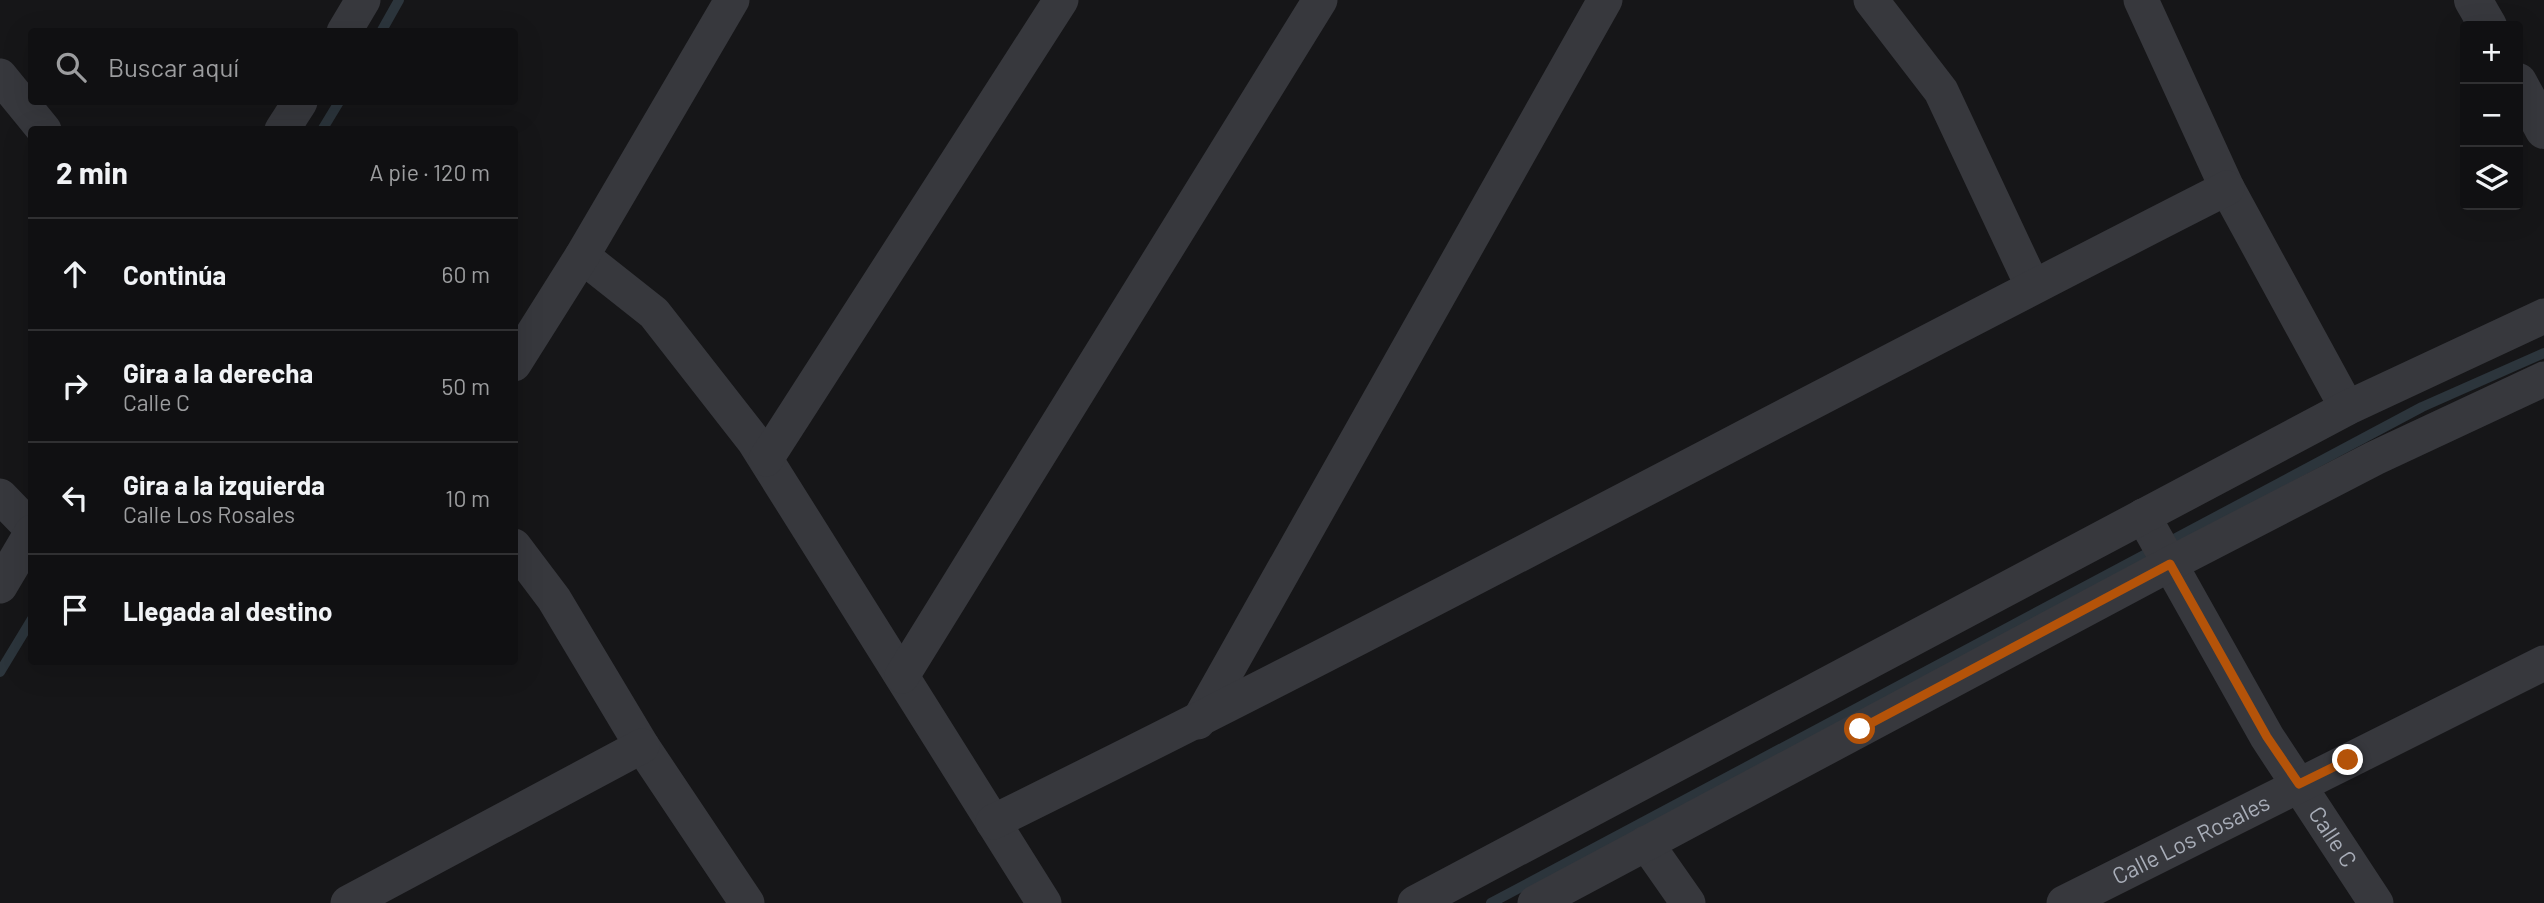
<!DOCTYPE html>
<html lang="es">
<meta charset="utf-8">
<style>
body{margin:0;font-family:Barlow,sans-serif;background:#19191b;color:#f1f3f6}
.controls{position:absolute;right:21px;top:21px;display:grid;overflow:hidden;border-radius:7px;box-shadow:0 7px 28px #0002}
.controls button{width:63px;height:63px;display:grid;place-items:center;padding:0;border:0;border-bottom:2px solid #303032;background:#101012;color:#f1f3f6;font:35px sans-serif}
.stop{position:absolute;width:21px;height:21px;margin:-16px;border:5px solid #b45309;border-radius:50%;background:#fff}
.stop.end{background:#b45309;border-color:#fff;box-shadow:0 2px 7px #0008}
.list{margin:0;padding:0;list-style:none}
h2{display:flex;justify-content:space-between;align-items:center;height:91px;margin:0;padding:0 28px;font-size:30px}
h2 small{font-size:23px;font-weight:400;color:#9c9d9f}
.list li{display:grid;grid-template-columns:46px 1fr auto;gap:21px;align-items:center;box-sizing:border-box;height:112px;padding:0 28px;border-top:2px solid #303032}
.list b{display:block;font-size:26px;white-space:nowrap}
.list p{margin:0;font-size:23px;white-space:nowrap;color:#9c9d9f}
.list em{font-size:23px;font-style:normal;color:#9c9d9f}
.icon{flex:none;width:38px;height:38px;fill:none;stroke:currentColor;stroke-width:2;stroke-linecap:round;stroke-linejoin:round}
.map{position:relative;flex:none;width:2544px;height:903px;overflow:hidden}
.search{position:absolute;background:#101012;box-shadow:0 7px 28px #0002;left:28px;top:28px;width:490px;height:77px;display:flex;align-items:center;gap:18px;box-sizing:border-box;padding:0 24px;border-radius:7px;color:#9c9d9f;font-size:26px}
.panel{position:absolute;background:#101012;box-shadow:0 7px 28px #0002;left:28px;top:126px;width:490px;height:539px;border-radius:7px}
.map>svg:first-child{display:block}
.lines{fill:none;stroke-linecap:round;stroke-linejoin:round}
.stream{stroke:#2c353c;stroke-width:10}
.minor{stroke:#37383d;stroke-width:35}
.tertiary{stroke:#37383d;stroke-width:38}
.route{stroke:#b45309;stroke-width:9}
.labels{text-anchor:middle;stroke-width:6;stroke-linejoin:round;paint-order:stroke}
.street-label{font-size:23px;fill:#a8adb8;stroke:#111113}
</style>
<div class="map">
<svg width="2544" height="903" viewBox="0 0 2544 903">
<rect width="100%" height="100%" fill="#161618"/>
<g class="lines">
<!-- stream -->
<path class="stream" d="M381 32 399 0
M322 130 339 102
M0 672 32 619
M1491 903 2422 407 2544 353"/>
<!-- minor -->
<g class="minor">
<path d="M1871 0 1941 91 2033 287"/>
<path d="M2141 0 2227 188 2347 408"/>
<path d="M344 32 363 0"/>
<path d="M0 76 44 130"/>
<path d="M282 130 300 102"/>
<path d="M582 256 654 313 754 441 1044 903"/>
<path d="M514 364 582 256 732 0"/>
<path d="M766 459 1061 0"/>
<path d="M0 496 32 529"/>
<path id="s1" d="M2143 516 2267 737 2376 903"/>
<path d="M514 546 554 599 642 746 747 903"/>
<path d="M0 586 32 532"/>
<path d="M902 676 1320 0"/>
<path d="M1198 722 1605 0"/>
<path d="M993 822C1408 618 1815 397 2227 188"/>
<path d="M1646 843 1688 903"/>
<path d="M348 903 642 746"/>
<path d="M1415 903 2347 408 2544 316"/>
<path d="M1535 903 2170 564 2375 458 2544 379"/>
<path id="s2" d="M2064 903 2544 663"/>
</g>
<!-- tertiary -->
<path class="tertiary" d="M2473 0 2488 26
M2518 82 2544 130"/>
</g>
<g class="lines">
<!-- route -->
<path class="route" d="M1860 729 2170 564 2267 737 2299 784 2348 760"/>
</g>
<g class="labels">
<!-- street labels -->
<g class="street-label">
<text dy="8" stroke="none"><textPath href="#s1" startOffset="373">Calle C</textPath></text>
<text dy="8" stroke="none"><textPath href="#s2" startOffset="142">Calle Los Rosales</textPath></text>
</g>
</g>
</svg>
<div class="controls">
<button>+</button>
<button>−</button>
<button><svg class="icon" aria-label="layers" viewBox="0 0 24 24"><path d="M12 4l9 5-9 5-9-5zM3 14l9 5 9-5"/></svg></button>
</div>
<div class="stop" style="left:1860px;top:729px"></div>
<div class="stop end" style="left:2348px;top:760px"></div>
<div class="search"><svg class="icon" aria-label="search" viewBox="0 0 24 24"><circle cx="10" cy="10" r="6"/><path d="M15 15l6 6"/></svg>Buscar aquí</div>
<section class="panel">
<h2>2 min<small>A pie · 120 m</small></h2>
<ul class="list">
<li><svg class="icon" aria-label="ahead" viewBox="0 0 24 24"><path d="M12 20V5M6 11l6-6 6 6"/></svg><div><b>Continúa</b></div><em>60 m</em></li>
<li><svg class="icon" aria-label="right" viewBox="0 0 24 24"><path d="M7 20v-9h11M14 6l5 5-5 5"/></svg><div><b>Gira a la derecha</b><p>Calle C</p></div><em>50 m</em></li>
<li><svg class="icon" aria-label="left" viewBox="0 0 24 24"><path d="M17 20v-9H6M10 6l-5 5 5 5"/></svg><div><b>Gira a la izquierda</b><p>Calle Los Rosales</p></div><em>10 m</em></li>
<li><svg class="icon" aria-label="arrive" viewBox="0 0 24 24"><path d="M6 21V4h12l-3 4 3 4H6"/></svg><div><b>Llegada al destino</b></div></li>
</ul>
</section>
</div>
